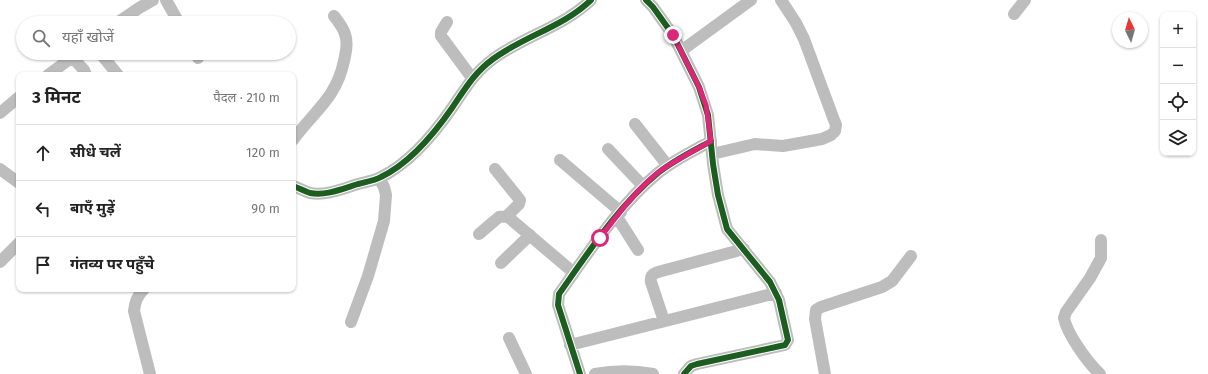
<!DOCTYPE html>
<html lang="hi">
<meta charset="utf-8">
<style>
body{margin:0;font-family:"Fira Sans","Noto Sans Devanagari",sans-serif;background:#f2f2f2;color:#222}
.controls{position:absolute;right:12px;top:12px;display:grid;overflow:hidden;border-radius:8px;box-shadow:0 1px 3px #0004}
.controls button{width:36px;height:36px;display:grid;place-items:center;padding:0;border:0;border-bottom:1px solid #e0e0e0;background:#fff;color:#222;font:20px sans-serif}
.compass{position:absolute;left:1112px;top:12px;width:36px;height:36px;border-radius:50%;background:#fff;box-shadow:0 1px 3px #0004;rotate:355deg}
.stop{position:absolute;width:12px;height:12px;margin:-9px;border:3px solid #db2777;border-radius:50%;background:#fff}
.stop.end{background:#db2777;border-color:#fff;box-shadow:0 1px 4px #0008}
.list{margin:0;padding:0;list-style:none}
h2{display:flex;justify-content:space-between;align-items:center;height:52px;margin:0;padding:0 16px;font-size:17px}
h2 small{font-size:13px;font-weight:400;color:#767676}
.list li{display:grid;grid-template-columns:26px 1fr auto;gap:12px;align-items:center;box-sizing:border-box;height:56px;padding:0 16px;border-top:1px solid #e0e0e0}
.list b{display:block;font-size:15px;white-space:nowrap}
.list em{font-size:13px;font-style:normal;color:#767676}
.icon{flex:none;width:22px;height:22px;fill:none;stroke:currentColor;stroke-width:2;stroke-linecap:round;stroke-linejoin:round}
.map{position:relative;flex:none;width:1208px;height:374px;overflow:hidden}
.search{position:absolute;background:#fff;box-shadow:0 1px 3px #0004;left:16px;top:16px;width:280px;height:44px;display:flex;align-items:center;gap:10px;box-sizing:border-box;padding:0 14px;border-radius:22px;color:#767676;font-size:15px}
.panel{position:absolute;background:#fff;box-shadow:0 1px 3px #0004;left:16px;top:72px;width:280px;height:220px;border-radius:8px}
.map>svg:first-child{display:block}
.lines{fill:none;stroke-linecap:round;stroke-linejoin:round}
.minor{stroke:#bdbdbd;stroke-width:12}
.cycleway-casing{stroke:#fff;stroke-width:8}
.cycleway{stroke:#1b5e20;stroke-width:6}
.route{stroke:#db2777;stroke-width:5}
</style>
<div class="map">
<svg width="1208" height="374" viewBox="0 0 1208 374">
<rect width="100%" height="100%" fill="#fff"/>
<g class="lines">
<!-- minor -->
<path class="minor" d="M166 0 179 23
M646 0 653 7 673 35 699 87 708 115 713 164 718 195 727 229 770 282 779 300 788 340 785 345 697 364 691 366 684 374
M1014 14 1025 0
M447 22 441 32V36L472 78
M117 23 139 8 153 0
M681 51 751 0
M100 53 118 75
M196 53 198 58
M72 57 84 70 86 75
M48 75 78 53
M0 113 19 97
M635 124 668 166
M293 140C314 111 336 99 344 61 346 52 348 43 345 34 343 28 338 21 334 16
M608 149 643 186
M712 154 755 144 783 146 822 139 831 135 835 131 836 125 834 120 804 39 796 23 781 0
M560 160 621 212
M0 169 19 183
M495 169 520 200 519 204 507 216
M293 186C299 188 304 191 310 193 326 196 342 189 358 184 365 182 374 181 381 177 410 163 434 134 452 108 465 89 474 73 493 59 524 36 563 27 591 0
M617 217 638 250
M479 234 499 217 507 216 574 273
M0 262 19 243
M501 263 530 235
M144 289C137 296 135 302 134 311L150 374
M664 321 651 282C650 276 652 274 658 272L744 249
M351 322 368 276 384 221 386 195 384 187 379 178
M509 338 526 374
M570 345 776 293
M580 374 558 305 559 294C588 253 619 205 658 173 674 160 693 151 711 141
M595 374C616 370 632 370 653 374
M825 374 815 319 816 310 821 307 882 287 892 281 911 256
M1100 374C1088 363 1067 334 1064 318L1066 312 1090 278 1101 258V240"/>
<defs>
<path id="cycleway" d="M646 0 653 7 673 35 699 87 708 115 713 164 718 195 727 229 770 282 779 300 788 340 785 345 697 364 691 366 684 374
M293 186C299 188 304 191 310 193 326 196 342 189 358 184 365 182 374 181 381 177 410 163 434 134 452 108 465 89 474 73 493 59 524 36 563 27 591 0
M580 374 558 305 559 294C588 253 619 205 658 173 674 160 693 151 711 141"/>
</defs>
<!-- cycleway casing -->
<use href="#cycleway" class="cycleway-casing"/>
<!-- cycleway -->
<use href="#cycleway" class="cycleway"/>
</g>
<g class="lines">
<!-- route -->
<path class="route" d="M600 238C618 214 637 189 660 171 676 160 694 151 711 141L706 105 699 87 673 35"/>
</g>
</svg>
<div class="controls">
<button>+</button>
<button>−</button>
<button><svg class="icon" aria-label="locate" viewBox="0 0 24 24"><circle cx="12" cy="12" r="6"/><path d="M12 2v4M12 18v4M2 12h4M18 12h4"/></svg></button>
<button><svg class="icon" aria-label="layers" viewBox="0 0 24 24"><path d="M12 4l9 5-9 5-9-5zM3 14l9 5 9-5"/></svg></button>
</div>
<svg class="compass" viewBox="-18 -18 36 36"><path d="M0-13l5 13h-10z" fill="#e53935"/><path d="M0 13l5-13h-10z" fill="#767676"/></svg>
<div class="stop" style="left:600px;top:238px"></div>
<div class="stop end" style="left:673px;top:35px"></div>
<div class="search"><svg class="icon" aria-label="search" viewBox="0 0 24 24"><circle cx="10" cy="10" r="6"/><path d="M15 15l6 6"/></svg>यहाँ खोजें</div>
<section class="panel">
<h2>3 मिनट<small>पैदल · 210 m</small></h2>
<ul class="list">
<li><svg class="icon" aria-label="ahead" viewBox="0 0 24 24"><path d="M12 20V5M6 11l6-6 6 6"/></svg><div><b>सीधे चलें</b></div><em>120 m</em></li>
<li><svg class="icon" aria-label="left" viewBox="0 0 24 24"><path d="M17 20v-9H6M10 6l-5 5 5 5"/></svg><div><b>बाएँ मुड़ें</b></div><em>90 m</em></li>
<li><svg class="icon" aria-label="arrive" viewBox="0 0 24 24"><path d="M6 21V4h12l-3 4 3 4H6"/></svg><div><b>गंतव्य पर पहुँचे</b></div></li>
</ul>
</section>
</div>
